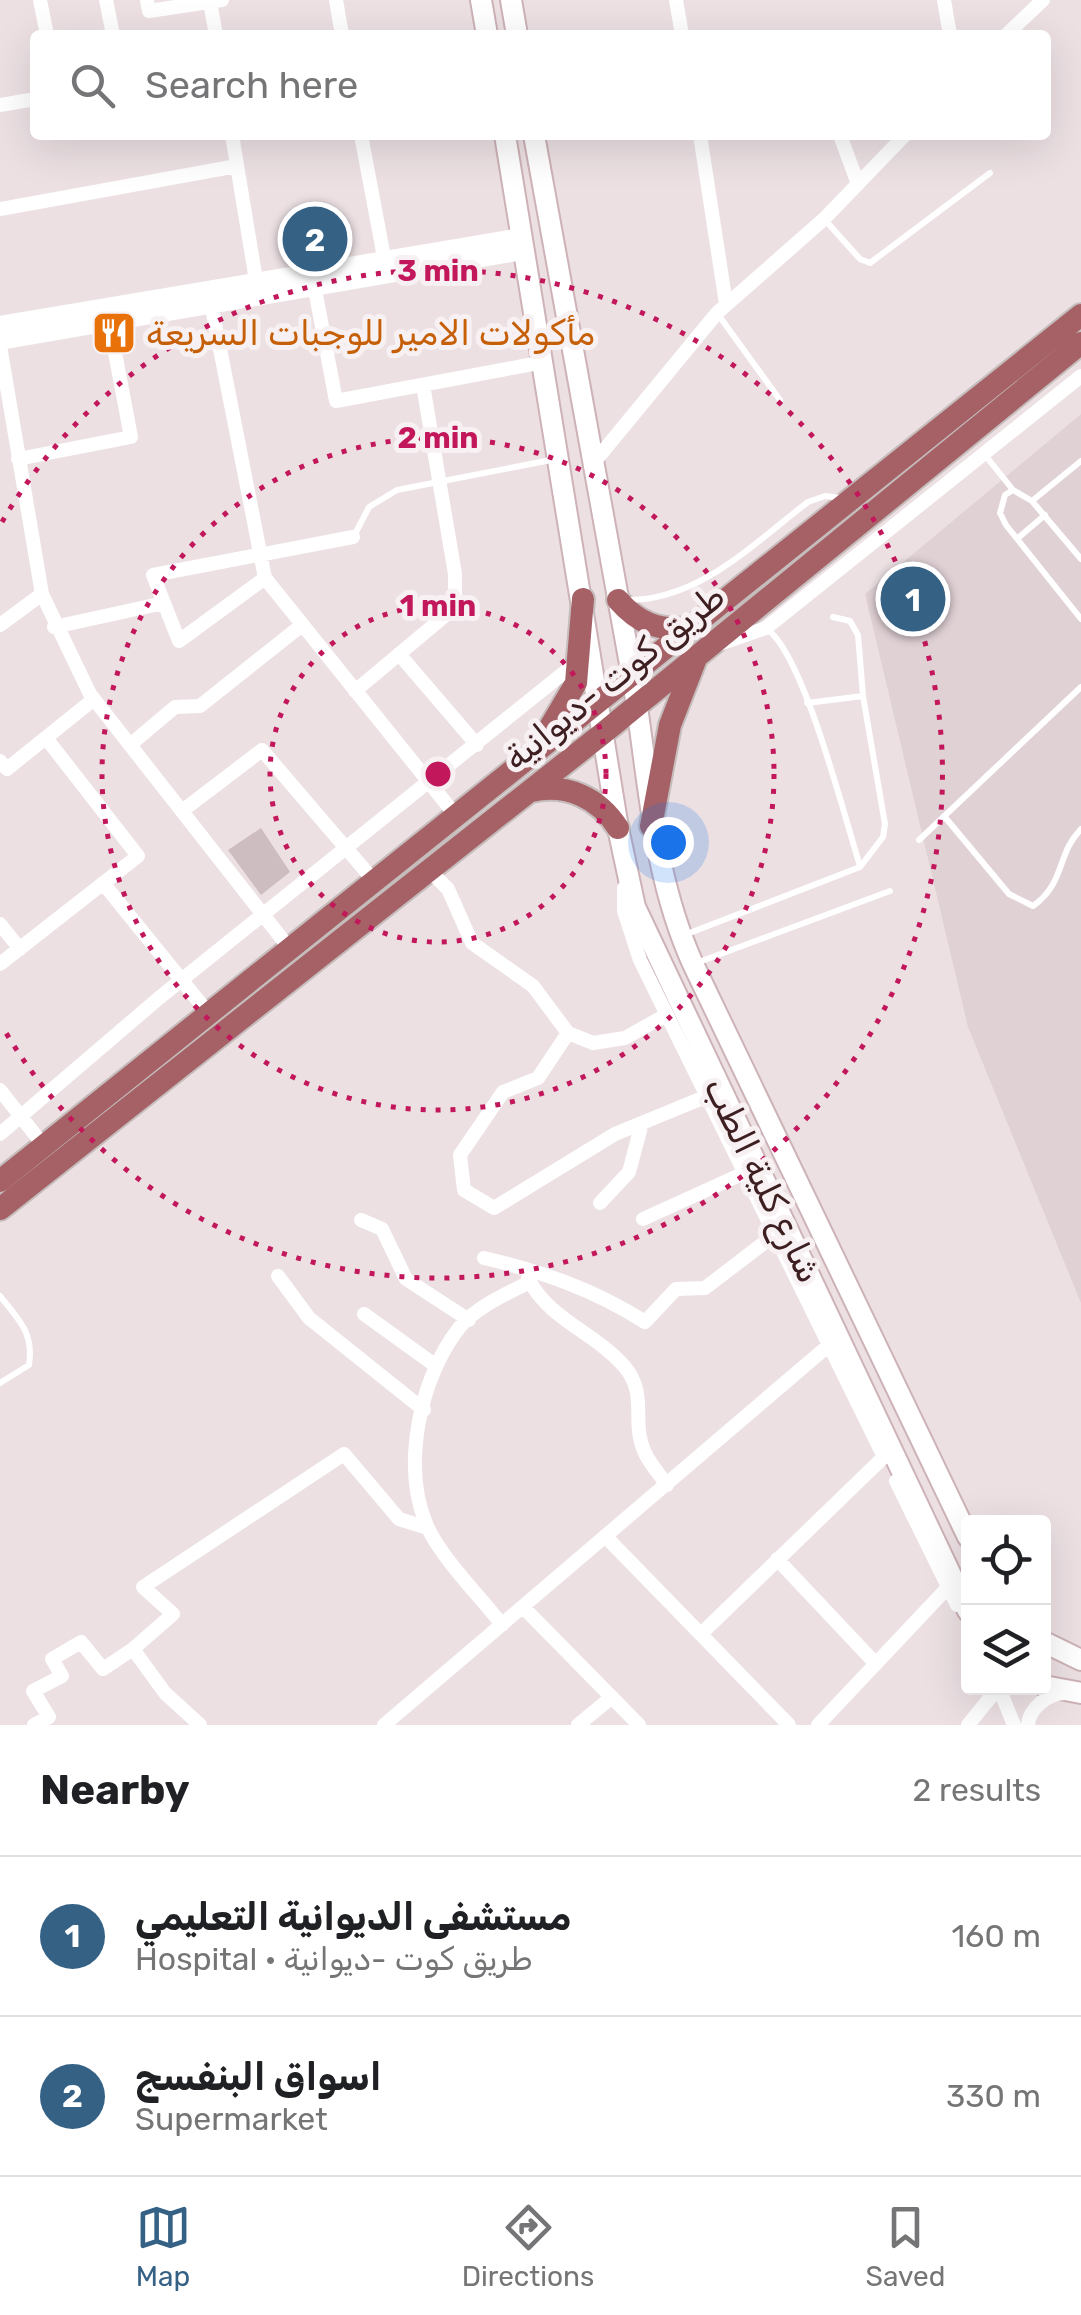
<!DOCTYPE html>
<meta charset="utf-8">
<style>
body{margin:0;font-family:Rubik,"Noto Sans Arabic",sans-serif;background:#f2f2f2;color:#202124}
.controls{position:absolute;right:30px;bottom:30px;display:grid;overflow:hidden;border-radius:10px;box-shadow:0 10px 40px #0002}
.controls button{width:90px;height:90px;display:grid;place-items:center;padding:0;border:0;border-bottom:2px solid #e0e0e0;background:#fff;color:#202124;font:50px sans-serif}
.you{position:absolute;left:668px;top:842px;width:35px;height:35px;margin:-25px;border:8px solid #fff;border-radius:50%;background:#1a73e8;box-shadow:0 0 0 15px #1a73e833}
.badge{display:grid;place-items:center;width:65px;height:65px;border-radius:50%;background:#356185;color:#fff;font-size:32px;font-weight:700}
.pin{position:absolute;translate:-50% -50%;border:5px solid #fff;box-shadow:0 2px 10px #0006}
.list{margin:0;padding:0;list-style:none}
h2{display:flex;justify-content:space-between;align-items:center;height:130px;margin:0;padding:0 40px;font-size:42px}
h2 small{font-size:32px;font-weight:400;color:#757577}
.list li{display:grid;grid-template-columns:65px 1fr auto;gap:30px;align-items:center;box-sizing:border-box;height:160px;padding:0 40px;border-top:2px solid #e0e0e0}
.list b{display:block;font-size:38px;white-space:nowrap}
.list p{margin:0;font-size:32px;white-space:nowrap;color:#757577}
.list em{font-size:32px;font-style:normal;color:#757577}
.icon{flex:none;width:55px;height:55px;fill:none;stroke:currentColor;stroke-width:2;stroke-linecap:round;stroke-linejoin:round}
.map{position:relative;flex:none;width:1081px;height:1725px;overflow:hidden}
.search{position:absolute;background:#fff;box-shadow:0 10px 40px #0002;left:30px;right:30px;top:30px;height:110px;display:flex;align-items:center;gap:25px;box-sizing:border-box;padding:0 35px;border-radius:10px;color:#757577;font-size:38px}
.sheet{height:450px;background:#fff}
nav{display:flex;justify-content:space-around;align-items:center;box-sizing:border-box;height:140px;border-top:2px solid #e0e0e0;background:#fff;font-size:28px;color:#757577}
nav a{display:grid;justify-items:center;gap:5px}
nav .on{color:#356185}
.map>svg:first-child{display:block}
.built{fill:#e0d1d5}
.building{fill:#cdbcc0}
.lines{fill:none;stroke-linecap:round;stroke-linejoin:round}
.secondary-casing{stroke:#cdb2b7;stroke-width:24}
.primary-casing{stroke:#c5bcbc;stroke-width:26}
.service{stroke:#fff;stroke-width:6}
.minor{stroke:#fff;stroke-width:14}
.tertiary{stroke:#fff;stroke-width:18}
.secondary{stroke:#fff;stroke-width:20}
.primary{stroke:#a56165;stroke-width:22}
.ring{fill:none;stroke:#c2185b;stroke-width:5;stroke-dasharray:5 10}
.labels{text-anchor:middle;stroke-width:10;stroke-linejoin:round;paint-order:stroke}
.food-label{font-size:35px;fill:#c56008;stroke:#f8f1f3;text-anchor:start}
.street-label{font-size:35px;fill:#3e1f21;stroke:#f8f1f3}
.centre{fill:#c2185b;stroke:#f8f1f3;stroke-width:5}
.ring-label{font-size:30px;text-anchor:middle;font-weight:bold;fill:#c2185b;stroke:#f8f1f3;stroke-width:10;stroke-linejoin:round;paint-order:stroke}
</style>
<div class="map">
<svg width="1081" height="1725" viewBox="0 0 1081 1725">
<rect width="100%" height="100%" fill="#ece0e3"/>
<!-- built -->
<path class="built" d="M1081 414V1303L968 1027 865 594Z"/>
<!-- building -->
<path class="building" d="M261 828 290 872 261 895 228 850Z"/>
<g class="lines">
<defs>
<path id="secondary" d="M481 0 487 35
M511 0 517 35
M505 135 618 828 635 907 968 1611
M534 135C565 315 601 495 632 675 649 774 651 871 693 964L968 1537
M1044 1642 1081 1660
M1044 1686 1081 1693"/>
<path id="primary" d="M618 600C638 623 658 631 688 628
M547 732 576 683 583 599
M531 791C567 783 599 798 618 828
M651 826 670 725 695 661
M0 1181 1081 315
M0 1209 602 734 1081 343"/>
</defs>
<!-- secondary casing -->
<use href="#secondary" class="secondary-casing"/>
<!-- primary casing -->
<use href="#primary" class="primary-casing"/>
<!-- service -->
<path class="service" d="M825 220 860 259 870 263 990 173
M717 313 780 400
M985 455 1013 490
M1032 501 1081 461
M354 536 369 507 397 490 556 459
M1018 538 1045 515
M1081 559 1032 501 1013 490 1005 495 1000 513 1006 525 1081 619
M629 600C701 599 754 543 808 502L825 496 841 498
M767 629C804 655 844 816 860 866
M807 703 863 696
M944 816 1009 894 1033 906C1066 882 1056 855 1081 829
M919 840 1081 687
M687 934 860 867 883 837 885 824 863 696 858 635 850 621 833 617
M699 962 890 891
M0 1296C19 1320 34 1333 29 1365L0 1383"/>
<!-- minor -->
<path class="minor" d="M40 0 47 35
M106 0 113 35
M147 0 149 11 222 0
M336 0 342 35
M676 0 682 35
M944 0 950 35
M210 2 216 35
M1006 35 1043 0
M0 105 35 99
M232 135 256 280
M361 135 384 257
M700 135 726 304
M840 135 858 184
M0 209 237 166
M314 284 336 401 544 362
M211 303 265 578 457 817
M0 346 42 594 90 694 290 949
M18 459 131 437 109 321
M591 466 717 313 824 219 905 135
M265 578 179 641 153 575 353 537
M0 625 42 594
M54 627 164 603
M717 645 766 628 1081 376
M399 654 477 745
M355 691 447 614 455 598V574L423 385
M130 745 175 707 200 706 302 625
M0 761 7 769 94 699
M182 811 262 750 375 882
M427 868 448 889 472 943 533 986 568 1033 593 1043 625 1038 666 1015
M103 883 209 1014
M624 888V911L640 960 884 1457
M0 924 20 949
M0 964 138 856 46 738
M568 1033 538 1078 503 1092 460 1155 464 1190 494 1208 615 1134 705 1097
M0 1090 44 1146
M0 1134 159 998 576 663
M600 1203 629 1172 642 1123
M643 1219 742 1174
M361 1220 382 1229 406 1279 469 1320
M484 1258C543 1272 593 1289 645 1322L676 1289 705 1288 777 1233
M278 1276 309 1318 424 1410
M528 1278C548 1319 594 1332 624 1366 649 1395 630 1422 645 1453 650 1464 660 1475 667 1485
M364 1314 436 1366
M896 1481 957 1605
M606 1537 789 1725
M777 1559 876 1664
M523 1607 639 1725
M502 1625C481 1597 441 1558 427 1526 401 1466 420 1378 459 1328 476 1307 506 1294 530 1282
M701 1634 891 1450
M999 1688 1014 1725
M34 1725 49 1717 33 1691 62 1676 52 1659 81 1642 103 1669 133 1649
M200 1725 165 1693 133 1649 173 1614 143 1587 344 1454 399 1519 428 1528
M384 1725 835 1340
M578 1725 612 1697
M818 1725 951 1584
M968 1725 998 1688
M1028 1725C1029 1708 1049 1693 1065 1693"/>
<!-- tertiary -->
<path class="tertiary" d="M0 325 521 237
M0 341 523 251"/>
<!-- secondary -->
<use href="#secondary" class="secondary"/>
<!-- primary -->
<use href="#primary" class="primary"/>
</g>
<!-- distance rings -->
<g class="ring">
<circle cx="438" cy="774" r="168"/>
<circle cx="438" cy="774" r="336"/>
<path d="M2 522A504 504 0 1 1 2 1026"/>
</g>
<!-- icons -->
<defs>
<symbol id="restaurant-square" viewBox="-11 -11 22 22"><rect x="-9" y="-9" width="18" height="18" rx="4" fill="#e8710a" stroke="#f8f1f3"/><path d="M-5-6h1v4h1v-4h1v4h1v-4h1v5L-1.5 .5V6h-2V.5L-5-1ZM5-6V6H3V1.5H1.5Q1.5-4 5-6Z" fill="#fff"/></symbol>
</defs>
<g fill-rule="evenodd">
<use href="#restaurant-square" x="89" y="308" width="50" height="50"/>
</g>
<g class="labels">
<!-- food labels -->
<g class="food-label">
<text x="146" y="345">مأكولات الامير للوجبات السريعة</text>
</g>
<!-- street labels -->
<g class="street-label">
<text transform="translate(614 677) rotate(-39)" y="12">طريق كوت -ديوانية</text>
<text transform="translate(763 1180) rotate(64)" y="12">شارع كلية الطب</text>
</g>
</g>
<circle cx="438" cy="774" r="15" class="centre"/>
<g class="ring-label">
<text x="438" y="281">3 min</text>
<text x="438" y="448">2 min</text>
<text x="438" y="616">1 min</text>
</g>
</svg>
<div class="controls">
<button><svg class="icon" aria-label="locate" viewBox="0 0 24 24"><circle cx="12" cy="12" r="6"/><path d="M12 2v4M12 18v4M2 12h4M18 12h4"/></svg></button>
<button><svg class="icon" aria-label="layers" viewBox="0 0 24 24"><path d="M12 4l9 5-9 5-9-5zM3 14l9 5 9-5"/></svg></button>
</div>
<div class="you"></div>
<div class="pin badge" style="left:913px;top:599px">1</div>
<div class="pin badge" style="left:315px;top:239px">2</div>
<div class="search"><svg class="icon" aria-label="search" viewBox="0 0 24 24"><circle cx="10" cy="10" r="6"/><path d="M15 15l6 6"/></svg>Search here</div>
</div>
<section class="sheet">
<h2>Nearby<small>2 results</small></h2>
<ul class="list">
<li><span class="badge">1</span><div><b>مستشفى الديوانية التعليمي</b><p>Hospital · طريق كوت -ديوانية</p></div><em>160 m</em></li>
<li><span class="badge">2</span><div><b>اسواق البنفسج</b><p>Supermarket</p></div><em>330 m</em></li>
</ul>
</section>
<nav>
<a class="on"><svg class="icon" aria-label="map" viewBox="0 0 24 24"><path d="M3 6l6-2 6 2 6-2v14l-6 2-6-2-6 2zM9 4v14M15 6v14"/></svg>Map</a>
<a><svg class="icon" aria-label="directions" viewBox="0 0 24 24"><path d="M12 3l9 9-9 9-9-9zM9 14v-3h6M13 9l2 2-2 2"/></svg>Directions</a>
<a><svg class="icon" aria-label="saved" viewBox="0 0 24 24"><path d="M7 4h10v16l-5-4-5 4z"/></svg>Saved</a>
</nav>
